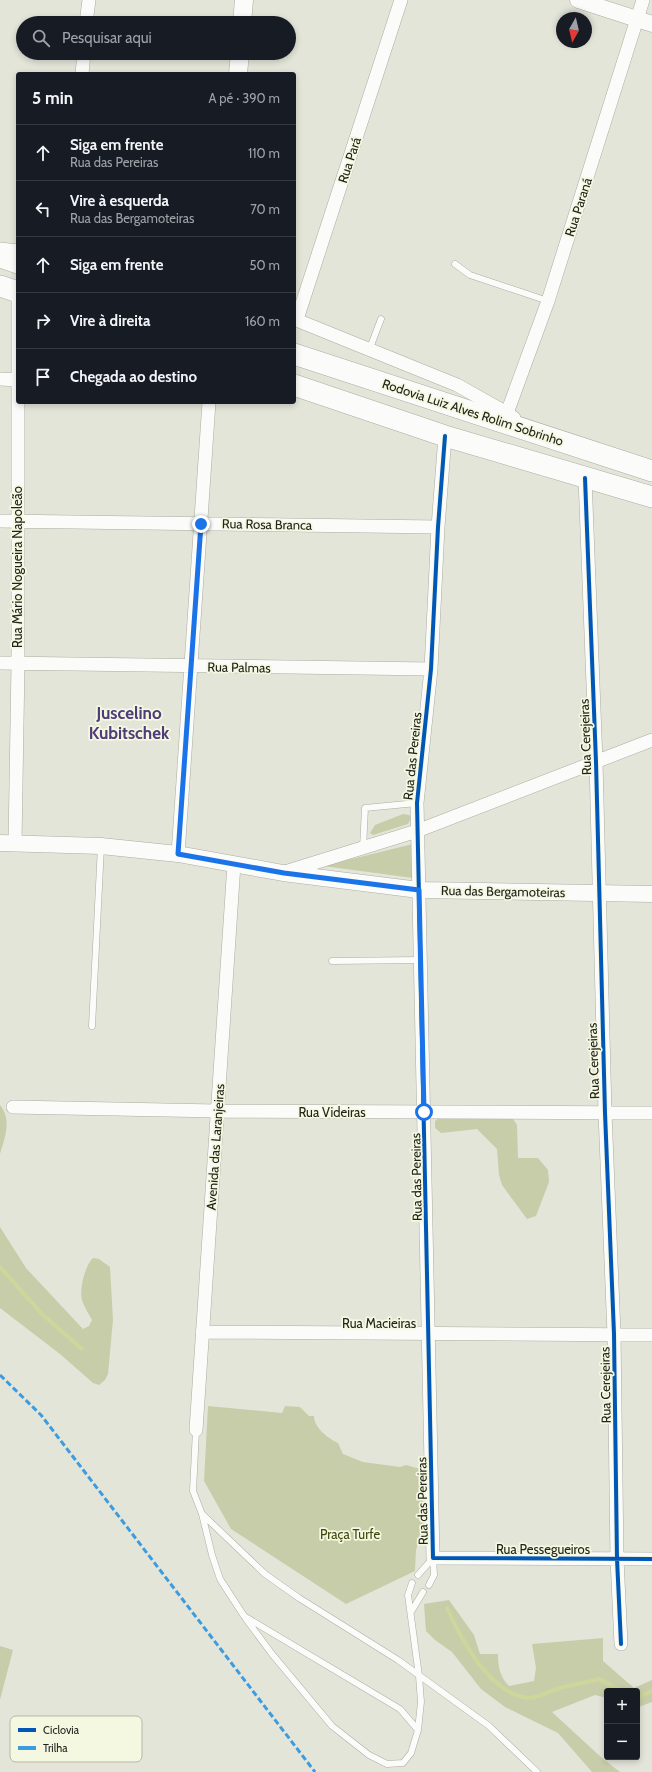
<!DOCTYPE html>
<html lang="pt">
<meta charset="utf-8">
<style>
body{margin:0;font-family:Cabin,sans-serif;background:#20242c;color:#f1f3f6}
.controls{position:absolute;right:12px;bottom:12px;display:grid;overflow:hidden;border-radius:4px;box-shadow:0 2px 6px #0003}
.controls button{width:36px;height:36px;display:grid;place-items:center;padding:0;border:0;border-bottom:1px solid #363941;background:#171b24;color:#f1f3f6;font:20px sans-serif}
.compass{position:absolute;left:556px;top:12px;width:36px;height:36px;border-radius:50%;background:#171b24;box-shadow:0 2px 6px #0003;rotate:188deg}
.stop{position:absolute;width:12px;height:12px;margin:-9px;border:3px solid #1a73e8;border-radius:50%;background:#fff}
.stop.end{background:#1a73e8;border-color:#fff;box-shadow:0 1px 4px #0008}
.list{margin:0;padding:0;list-style:none}
h2{display:flex;justify-content:space-between;align-items:center;height:52px;margin:0;padding:0 16px;font-size:17px}
h2 small{font-size:13px;font-weight:400;color:#9ea1a6}
.list li{display:grid;grid-template-columns:26px 1fr auto;gap:12px;align-items:center;box-sizing:border-box;height:56px;padding:0 16px;border-top:1px solid #363941}
.list b{display:block;font-size:15px;white-space:nowrap}
.list p{margin:0;font-size:13px;white-space:nowrap;color:#9ea1a6}
.list em{font-size:13px;font-style:normal;color:#9ea1a6}
.icon{flex:none;width:22px;height:22px;fill:none;stroke:currentColor;stroke-width:2;stroke-linecap:round;stroke-linejoin:round}
.map{position:relative;flex:none;width:652px;height:1772px;overflow:hidden}
.search{position:absolute;background:#171b24;box-shadow:0 2px 6px #0003;left:16px;top:16px;width:280px;height:44px;display:flex;align-items:center;gap:10px;box-sizing:border-box;padding:0 14px;border-radius:22px;color:#9ea1a6;font-size:15px}
.panel{position:absolute;background:#171b24;box-shadow:0 2px 6px #0003;left:16px;top:72px;width:280px;height:332px;border-radius:4px}
.map>svg:first-child{display:block}
.green{fill:#c8cda9}
.lines{fill:none;stroke-linecap:round;stroke-linejoin:round}
.stream{stroke:#ced69b;stroke-width:4}
.service-casing{stroke:#abaca3;stroke-width:7}
.minor-casing{stroke:#abaca3;stroke-width:14}
.tertiary-casing{stroke:#abaca3;stroke-width:17}
.secondary-casing{stroke:#abaca3;stroke-width:19}
.trunk-casing{stroke:#abaca3;stroke-width:22}
.service{stroke:#fbfbf9;stroke-width:6}
.minor{stroke:#fbfbf9;stroke-width:13}
.tertiary{stroke:#fbfbf9;stroke-width:16}
.secondary{stroke:#fbfbf9;stroke-width:18}
.trunk{stroke:#fbfbf9;stroke-width:21}
.quiet{stroke:#3c9cdf;stroke-width:3;stroke-dasharray:6 3;stroke-linecap:butt}
.cycleway-casing{stroke:#f4f8e1;stroke-width:6}
.cycleway{stroke:#0057b8;stroke-width:4}
.route{stroke:#1a73e8;stroke-width:5}
.labels{text-anchor:middle;stroke-width:3.5;stroke-linejoin:round;paint-order:stroke}
.street-label{font-size:13px;fill:#22231b;stroke:#f4f8e1}
.park-label{font-size:13px;fill:#41460a;stroke:#f4f8e1}
.district-label{font-size:17px;font-weight:bold;fill:#4f3d7a;stroke:#f4f8e1}
.key{fill:#f4f8e1;stroke:#b5b8a6;stroke-width:1}
.key-label{font-size:11px;fill:#22231b}
</style>
<div class="map">
<svg width="652" height="1772" viewBox="0 0 652 1772">
<rect width="100%" height="100%" fill="#e4e5d9"/>
<!-- green -->
<path class="green" d="M403 814 409 815 411 818 408 824 373 835 370 833 375 825Z
M413 844V878L323 866Z
M0 1105C12 1120 5 1137 0 1154Z
M496 1117 513 1119 517 1125 518 1158H538L548 1170 549 1182 536 1216 527 1219 502 1185 499 1175 497 1149 477 1129 441 1133 435 1128V1121L439 1118Z
M0 1227 26 1268 83 1329 89 1326 92 1320C89 1314 84 1307 82 1300 79 1290 85 1265 93 1258L99 1259 110 1267 113 1320 108 1374 105 1380 99 1385 93 1383 60 1354 0 1308Z
M208 1406 282 1413 285 1406 300 1407 309 1416H314C314 1428 328 1438 338 1443L343 1454 363 1462 400 1467 406 1465 420 1469 423 1496 424 1524 416 1550 415 1571 346 1604 231 1529 204 1481Z
M449 1600 474 1635 480 1654H498C498 1667 500 1677 509 1686L534 1681 536 1668 532 1644 603 1638V1661L634 1688 652 1680V1702L639 1707 637 1706V1691H607V1698L595 1695 552 1712 602 1758 620 1772H592L558 1733 505 1707 481 1689 452 1652 435 1640 426 1631 424 1604Z
M0 1646 13 1650 0 1700Z"/>
<g class="lines">
<!-- stream -->
<path class="stream" d="M0 1267 42 1314 82 1349
M447 1608C461 1639 490 1694 528 1698 534 1699 550 1691 557 1689 570 1685 585 1683 599 1679L621 1691
M637 1698 652 1691"/>
<defs>
<path id="service" d="M455 264 470 275 548 301
M370 348 381 319
M363 848 365 808 417 803
M332 961 420 960
M92 1026 101 846
M196 1430 193 1491 202 1514 265 1574 299 1598 398 1660 489 1726 537 1772
M202 1514 212 1555 220 1579 244 1616 400 1709 418 1730 421 1702 419 1676 408 1595 412 1583
M418 1575 433 1558
M429 1585 434 1575 433 1558
M411 1612 423 1592
M246 1619 272 1654 332 1726 369 1755 387 1764 403 1763 411 1753 418 1730"/>
<path id="minor" d="M86 23 89 0
M82 74 84 53
M0 249 18 251
M294 319 457 385 507 413 514 418
M297 319 401 0
M0 379 17 380
M507 413 548 301 643 0
M445 436 438 527 431 669 417 803 433 1558 652 1559
M585 478 596 762 605 1113 614 1334 617 1559 621 1644
M0 521 438 527
M0 663 431 669
M15 843 18 664V292
M178 854 209 402
M285 872 417 831 652 740
M13 1107 217 1111 652 1113
M202 1332 652 1335
M196 1430 234 864"/>
<path id="tertiary" d="M578 0 652 24
M0 843 101 846 178 854 283 873 419 890 652 894"/>
<path id="secondary" d="M242 23 244 0
M238 74 240 53"/>
<path id="trunk" d="M0 257 18 263
M0 286 18 292
M294 354 652 471
M294 385 445 436 652 497"/>
</defs>
<!-- service casing -->
<use href="#service" class="service-casing"/>
<!-- minor casing -->
<use href="#minor" class="minor-casing"/>
<!-- tertiary casing -->
<use href="#tertiary" class="tertiary-casing"/>
<!-- secondary casing -->
<use href="#secondary" class="secondary-casing"/>
<!-- trunk casing -->
<use href="#trunk" class="trunk-casing"/>
<!-- service -->
<use href="#service" class="service"/>
<!-- minor -->
<use href="#minor" class="minor"/>
<!-- tertiary -->
<use href="#tertiary" class="tertiary"/>
<!-- secondary -->
<use href="#secondary" class="secondary"/>
<!-- trunk -->
<use href="#trunk" class="trunk"/>
<!-- quiet -->
<path class="quiet" d="M0 1375 41 1415 315 1772"/>
<defs>
<path id="cycleway" d="M445 436 438 527 431 669 417 803 433 1558 652 1559
M585 478 596 762 605 1113 614 1334 617 1559 621 1644"/>
</defs>
<!-- cycleway casing -->
<use href="#cycleway" class="cycleway-casing"/>
<!-- cycleway -->
<use href="#cycleway" class="cycleway"/>
</g>
<g class="lines">
<!-- route -->
<path class="route" d="M201 524 178 854 284 873 419 890 424 1112"/>
</g>
<g class="labels">
<!-- street labels -->
<g class="street-label">
<text transform="translate(349 160) rotate(-72)" y="5">Rua Pará</text>
<text transform="translate(578 207) rotate(-72)" y="5">Rua Paraná</text>
<text transform="translate(473 412) rotate(18)" y="5">Rodovia Luiz Alves Rolim Sobrinho</text>
<text transform="translate(267 524) rotate(1)" y="5">Rua Rosa Branca</text>
<text transform="translate(17 567) rotate(-90)" y="5">Rua Mário Nogueira Napoleão</text>
<text transform="translate(239 667) rotate(1)" y="5">Rua Palmas</text>
<text transform="translate(585 737) rotate(-92)" y="5">Rua Cerejeiras</text>
<text transform="translate(412 756) rotate(-84)" y="5">Rua das Pereiras</text>
<text transform="translate(503 891) rotate(1)" y="5">Rua das Bergamoteiras</text>
<text transform="translate(593 1061) rotate(-92)" y="5">Rua Cerejeiras</text>
<text x="332" y="1117">Rua Videiras</text>
<text transform="translate(215 1147) rotate(-86)" y="5">Avenida das Laranjeiras</text>
<text transform="translate(416 1177) rotate(-91)" y="5">Rua das Pereiras</text>
<text x="379" y="1328">Rua Macieiras</text>
<text transform="translate(605 1385) rotate(-91)" y="5">Rua Cerejeiras</text>
<text transform="translate(422 1501) rotate(-91)" y="5">Rua das Pereiras</text>
<text x="543" y="1554">Rua Pessegueiros</text>
</g>
<!-- park labels -->
<g class="park-label">
<text x="350" y="1539">Praça Turfe</text>
</g>
<!-- district labels -->
<g class="district-label">
<text x="129" y="719">Juscelino<tspan x="129" dy="20">Kubitschek</tspan></text>
</g>
</g>
<!-- legend -->
<rect x="10" y="1716" width="132" height="46" rx="6" class="key"/>
<rect x="18" y="1728" width="18" height="4" fill="#0057b8"/>
<rect x="18" y="1746" width="18" height="4" fill="#3c9cdf"/>
<g class="key-label">
<text x="43" y="1734">Ciclovia</text>
<text x="43" y="1752">Trilha</text>
</g>
</svg>
<div class="controls">
<button>+</button>
<button>−</button>
</div>
<svg class="compass" viewBox="-18 -18 36 36"><path d="M0-13l5 13h-10z" fill="#e53935"/><path d="M0 13l5-13h-10z" fill="#9ea1a6"/></svg>
<div class="stop" style="left:424px;top:1112px"></div>
<div class="stop end" style="left:201px;top:524px"></div>
<div class="search"><svg class="icon" aria-label="search" viewBox="0 0 24 24"><circle cx="10" cy="10" r="6"/><path d="M15 15l6 6"/></svg>Pesquisar aqui</div>
<section class="panel">
<h2>5 min<small>A pé · 390 m</small></h2>
<ul class="list">
<li><svg class="icon" aria-label="ahead" viewBox="0 0 24 24"><path d="M12 20V5M6 11l6-6 6 6"/></svg><div><b>Siga em frente</b><p>Rua das Pereiras</p></div><em>110 m</em></li>
<li><svg class="icon" aria-label="left" viewBox="0 0 24 24"><path d="M17 20v-9H6M10 6l-5 5 5 5"/></svg><div><b>Vire à esquerda</b><p>Rua das Bergamoteiras</p></div><em>70 m</em></li>
<li><svg class="icon" aria-label="ahead" viewBox="0 0 24 24"><path d="M12 20V5M6 11l6-6 6 6"/></svg><div><b>Siga em frente</b></div><em>50 m</em></li>
<li><svg class="icon" aria-label="right" viewBox="0 0 24 24"><path d="M7 20v-9h11M14 6l5 5-5 5"/></svg><div><b>Vire à direita</b></div><em>160 m</em></li>
<li><svg class="icon" aria-label="arrive" viewBox="0 0 24 24"><path d="M6 21V4h12l-3 4 3 4H6"/></svg><div><b>Chegada ao destino</b></div></li>
</ul>
</section>
</div>
